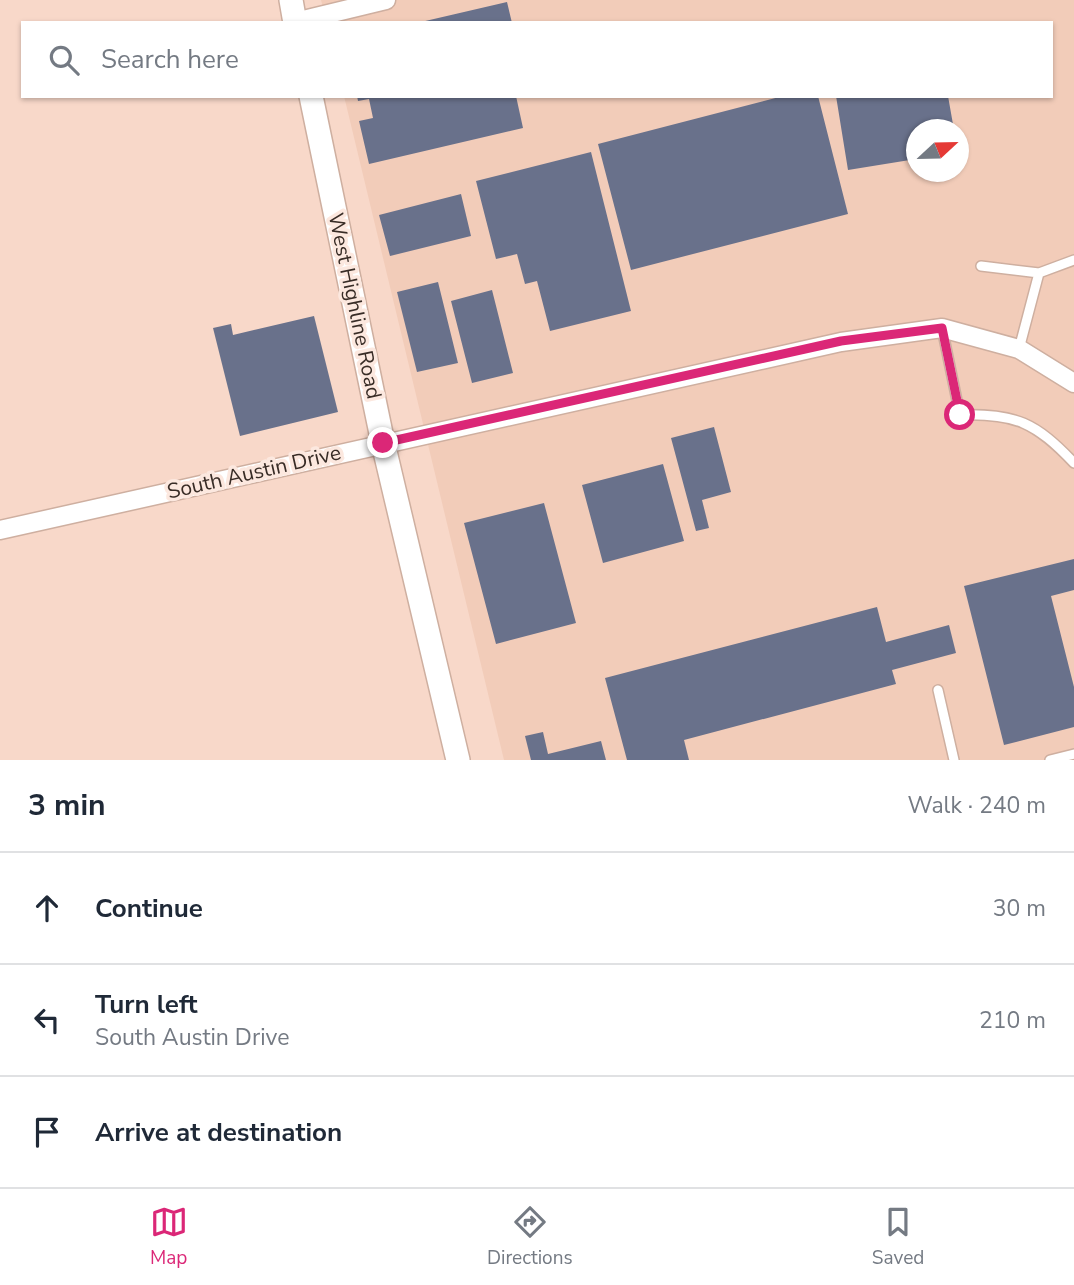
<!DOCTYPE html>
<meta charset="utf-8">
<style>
body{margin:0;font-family:"Nunito Sans",sans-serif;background:#f2f2f3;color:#1f2937}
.compass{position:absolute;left:906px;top:119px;width:63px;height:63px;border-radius:50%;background:#fff;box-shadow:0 2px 5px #0004;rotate:68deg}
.stop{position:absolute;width:21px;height:21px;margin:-16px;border:5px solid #db2777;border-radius:50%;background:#fff}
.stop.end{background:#db2777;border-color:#fff;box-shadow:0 2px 7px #0008}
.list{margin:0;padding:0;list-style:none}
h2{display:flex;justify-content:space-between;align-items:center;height:91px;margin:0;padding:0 28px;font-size:30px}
h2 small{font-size:23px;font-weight:400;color:#747a83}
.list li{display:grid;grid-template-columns:46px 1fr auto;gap:21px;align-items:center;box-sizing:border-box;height:112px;padding:0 28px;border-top:2px solid #e0e1e3}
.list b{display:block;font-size:26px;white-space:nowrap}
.list p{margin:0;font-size:23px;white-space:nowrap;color:#747a83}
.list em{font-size:23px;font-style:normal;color:#747a83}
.icon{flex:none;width:38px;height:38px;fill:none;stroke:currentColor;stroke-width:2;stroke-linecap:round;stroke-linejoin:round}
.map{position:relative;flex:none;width:1074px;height:760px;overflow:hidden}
.search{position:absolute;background:#fff;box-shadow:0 2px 5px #0004;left:21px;right:21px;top:21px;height:77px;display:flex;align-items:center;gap:18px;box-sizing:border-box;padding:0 24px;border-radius:0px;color:#747a83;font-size:26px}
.sheet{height:427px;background:#fff}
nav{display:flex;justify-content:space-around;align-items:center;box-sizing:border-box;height:98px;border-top:2px solid #e0e1e3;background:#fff;font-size:19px;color:#747a83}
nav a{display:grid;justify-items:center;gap:4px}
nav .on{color:#db2777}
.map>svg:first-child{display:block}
.built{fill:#f2ccb9;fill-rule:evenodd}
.building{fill:#69718b}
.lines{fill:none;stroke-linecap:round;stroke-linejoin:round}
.service-casing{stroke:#ceafa0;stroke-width:12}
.minor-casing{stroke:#ceafa0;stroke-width:21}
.tertiary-casing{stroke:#ceafa0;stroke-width:26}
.service{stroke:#fff;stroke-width:9}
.minor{stroke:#fff;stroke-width:18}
.tertiary{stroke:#fff;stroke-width:23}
.route{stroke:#db2777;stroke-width:9}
.labels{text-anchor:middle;stroke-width:7;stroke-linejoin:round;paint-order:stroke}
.street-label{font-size:21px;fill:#382c26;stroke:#fce8df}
</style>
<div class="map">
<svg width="1074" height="760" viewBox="0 0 1074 760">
<rect width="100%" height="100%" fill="#f8d8c9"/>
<!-- built -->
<path class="built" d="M321 0H1074V760H504L344 96H1051V23H327ZM916 130H958V172H916Z"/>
<!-- building -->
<path class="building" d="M507 2 512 23H421V22Z
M357 96H516L523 128 369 164 359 121 373 118 369 99 358 101Z
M783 96H818L848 214 631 270 598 144Z
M836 96H948L954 130H916V159L848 170Z
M591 152 631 311 550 331 537 281 525 284 517 254 496 259 476 181Z
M461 194 471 236 390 256 379 215Z
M438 282 458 363 417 372 397 292Z
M492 290 513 373 472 383 451 301Z
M314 316 338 412 240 436 213 328 231 324 233 335Z
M714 427 731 492 702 500 709 528 696 531 671 438Z
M663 464 684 541 603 563 582 485Z
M544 503 576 623 496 644 464 523Z
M1074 559V590L1051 596 1074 687V727L1004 745 964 586Z
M877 607 886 642 949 625 956 653 892 670 896 684 684 740 689 760H627L605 678Z
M543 732 548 754 601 741 606 760H531L525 736Z"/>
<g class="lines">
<defs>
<path id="service" d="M981 266 1039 273
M942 328 960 415C1016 413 1036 423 1074 463
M1019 349 1039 273 1074 260
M938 690 954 760
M1050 760 1074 754"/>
<path id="minor" d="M295 22 386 0
M0 530 841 342 942 328 1019 349 1074 383"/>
<path id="tertiary" d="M291 0 295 23
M311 96 383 443 458 760"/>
</defs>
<!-- service casing -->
<use href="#service" class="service-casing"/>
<!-- minor casing -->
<use href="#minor" class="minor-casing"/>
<!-- tertiary casing -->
<use href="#tertiary" class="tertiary-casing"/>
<!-- service -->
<use href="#service" class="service"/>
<!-- minor -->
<use href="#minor" class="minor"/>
<!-- tertiary -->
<use href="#tertiary" class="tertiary"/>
</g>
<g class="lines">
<!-- route -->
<path class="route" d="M383 443 841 341 942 328 960 415"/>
</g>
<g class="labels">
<!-- street labels -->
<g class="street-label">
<text transform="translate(355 306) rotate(78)" y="7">West Highline Road</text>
<text transform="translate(254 472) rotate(-13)" y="7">South Austin Drive</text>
</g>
</g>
</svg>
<svg class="compass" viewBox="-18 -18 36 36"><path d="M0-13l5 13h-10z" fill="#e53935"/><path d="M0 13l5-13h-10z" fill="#747a83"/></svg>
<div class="stop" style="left:960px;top:415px"></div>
<div class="stop end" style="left:383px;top:443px"></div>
<div class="search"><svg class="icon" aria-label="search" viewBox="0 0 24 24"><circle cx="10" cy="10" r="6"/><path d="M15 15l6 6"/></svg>Search here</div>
</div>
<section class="sheet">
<h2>3 min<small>Walk · 240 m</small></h2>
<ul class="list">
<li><svg class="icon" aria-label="ahead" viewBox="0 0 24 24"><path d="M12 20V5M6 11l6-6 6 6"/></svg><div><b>Continue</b></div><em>30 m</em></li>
<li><svg class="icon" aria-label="left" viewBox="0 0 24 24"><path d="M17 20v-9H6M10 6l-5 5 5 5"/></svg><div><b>Turn left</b><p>South Austin Drive</p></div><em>210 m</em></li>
<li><svg class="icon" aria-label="arrive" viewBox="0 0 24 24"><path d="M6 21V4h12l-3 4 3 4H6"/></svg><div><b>Arrive at destination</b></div></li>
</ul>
</section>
<nav>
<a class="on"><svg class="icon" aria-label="map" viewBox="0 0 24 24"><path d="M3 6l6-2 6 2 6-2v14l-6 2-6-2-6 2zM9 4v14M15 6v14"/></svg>Map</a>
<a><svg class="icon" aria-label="directions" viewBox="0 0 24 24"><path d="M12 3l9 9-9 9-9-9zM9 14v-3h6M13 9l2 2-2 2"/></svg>Directions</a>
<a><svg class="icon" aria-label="saved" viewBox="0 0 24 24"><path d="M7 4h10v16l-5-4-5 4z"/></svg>Saved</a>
</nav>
